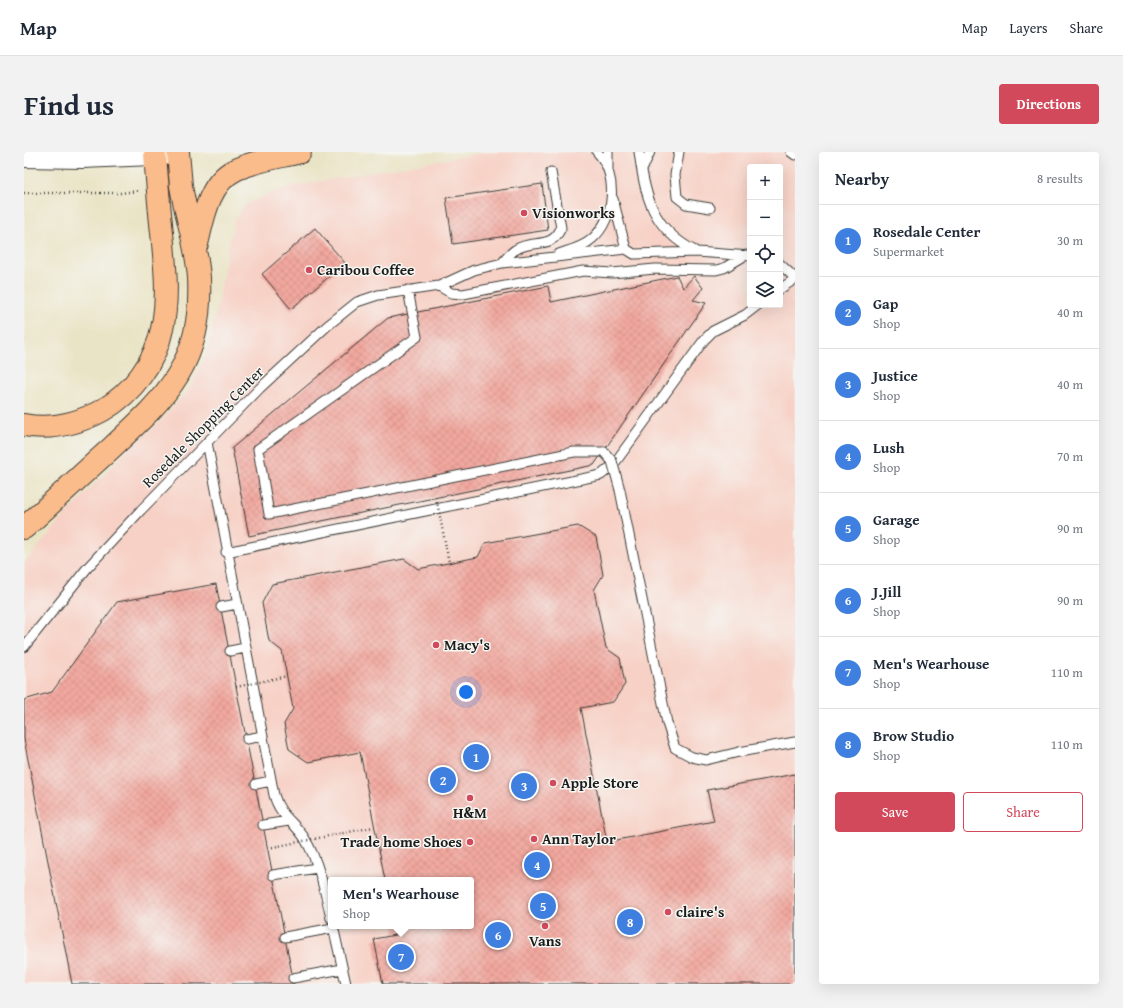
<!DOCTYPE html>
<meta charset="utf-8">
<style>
body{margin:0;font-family:"Gentium Book Plus",serif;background:#f2f2f3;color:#1f2937}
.controls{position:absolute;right:12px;top:12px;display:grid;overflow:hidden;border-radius:4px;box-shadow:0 4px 16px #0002}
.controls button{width:36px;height:36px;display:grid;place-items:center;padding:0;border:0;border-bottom:1px solid #e0e1e3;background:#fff;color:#1f2937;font:20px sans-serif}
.you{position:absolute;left:442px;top:540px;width:14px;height:14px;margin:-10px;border:3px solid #fff;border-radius:50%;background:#1a73e8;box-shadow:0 0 0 6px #1a73e833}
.badge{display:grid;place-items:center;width:26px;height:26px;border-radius:50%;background:#d1495b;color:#fff;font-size:13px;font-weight:700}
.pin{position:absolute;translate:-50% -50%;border:2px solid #fff;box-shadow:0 1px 4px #0006}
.popup{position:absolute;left:304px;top:725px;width:146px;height:52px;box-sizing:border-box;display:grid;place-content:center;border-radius:4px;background:#fff;filter:drop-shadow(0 1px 3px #0005);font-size:13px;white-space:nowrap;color:#747a83}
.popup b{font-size:15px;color:#1f2937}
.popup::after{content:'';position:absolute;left:50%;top:100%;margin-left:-8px;border:8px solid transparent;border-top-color:#fff}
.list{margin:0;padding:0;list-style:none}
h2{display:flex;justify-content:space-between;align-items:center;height:52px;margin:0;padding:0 16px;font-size:17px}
h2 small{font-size:13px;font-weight:400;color:#747a83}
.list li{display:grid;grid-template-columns:26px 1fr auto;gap:12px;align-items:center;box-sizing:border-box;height:72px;padding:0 16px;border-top:1px solid #e0e1e3}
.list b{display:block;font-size:15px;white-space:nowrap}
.list p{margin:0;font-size:13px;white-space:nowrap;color:#747a83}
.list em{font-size:13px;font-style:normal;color:#747a83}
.actions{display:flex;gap:8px;padding:12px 16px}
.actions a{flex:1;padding:9px 0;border:1px solid #d1495b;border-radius:4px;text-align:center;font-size:14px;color:#d1495b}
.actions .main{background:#d1495b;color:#fff}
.icon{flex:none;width:22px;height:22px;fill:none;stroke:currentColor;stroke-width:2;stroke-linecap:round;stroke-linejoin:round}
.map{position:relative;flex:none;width:771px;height:832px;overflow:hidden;border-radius:4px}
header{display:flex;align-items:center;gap:24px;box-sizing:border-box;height:56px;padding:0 20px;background:#fff;border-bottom:1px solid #e0e1e3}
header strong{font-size:19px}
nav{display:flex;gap:22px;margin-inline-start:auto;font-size:14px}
.intro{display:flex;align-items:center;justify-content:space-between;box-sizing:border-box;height:96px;padding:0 24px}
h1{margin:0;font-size:28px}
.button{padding:10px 18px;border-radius:4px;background:#d1495b;color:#fff;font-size:14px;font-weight:700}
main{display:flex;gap:24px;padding:0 24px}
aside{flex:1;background:#fff;border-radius:4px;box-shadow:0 4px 16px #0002}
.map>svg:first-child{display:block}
.built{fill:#f7d1c6;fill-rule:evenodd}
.building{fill:url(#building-cross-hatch)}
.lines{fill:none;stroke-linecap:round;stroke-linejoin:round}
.service-casing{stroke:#3b3a36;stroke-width:11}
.tertiary-casing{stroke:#3b3a36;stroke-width:24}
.motorway-casing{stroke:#3b3a36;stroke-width:24}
.path{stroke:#3b3a36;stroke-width:2.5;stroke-dasharray:1 3;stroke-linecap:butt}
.service{stroke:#fff;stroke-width:9}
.tertiary{stroke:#fff;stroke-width:22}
.motorway{stroke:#fabc8b;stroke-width:22}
.service-bridge-casing{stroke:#3b3a36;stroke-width:11;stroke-linecap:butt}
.path-bridge{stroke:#3b3a36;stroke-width:2.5;stroke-dasharray:1 3;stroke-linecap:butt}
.service-bridge{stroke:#fff;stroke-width:9}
.poi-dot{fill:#d1495b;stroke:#f6f6f2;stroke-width:1.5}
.labels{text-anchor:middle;stroke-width:3;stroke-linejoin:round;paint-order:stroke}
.poi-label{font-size:15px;font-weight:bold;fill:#1c1c1c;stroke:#f6f6f2;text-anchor:start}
.street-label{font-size:15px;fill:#1c1c1c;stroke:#f6f6f2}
</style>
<header>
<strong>Map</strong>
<nav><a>Map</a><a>Layers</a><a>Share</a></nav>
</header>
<div class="intro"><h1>Find us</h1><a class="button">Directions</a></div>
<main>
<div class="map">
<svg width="771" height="832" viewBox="0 0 771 832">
<defs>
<pattern id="building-cross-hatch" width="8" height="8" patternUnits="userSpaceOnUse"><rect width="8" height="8" fill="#f2a89f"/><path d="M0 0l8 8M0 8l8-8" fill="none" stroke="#cf9088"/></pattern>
</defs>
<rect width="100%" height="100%" fill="#f6f6f2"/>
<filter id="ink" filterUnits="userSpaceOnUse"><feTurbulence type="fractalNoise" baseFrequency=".025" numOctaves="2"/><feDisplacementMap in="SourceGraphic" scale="8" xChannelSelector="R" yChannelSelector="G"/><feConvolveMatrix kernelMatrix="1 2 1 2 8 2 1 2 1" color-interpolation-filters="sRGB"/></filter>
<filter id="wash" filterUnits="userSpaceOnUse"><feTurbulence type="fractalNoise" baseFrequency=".012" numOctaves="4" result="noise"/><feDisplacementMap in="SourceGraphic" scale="16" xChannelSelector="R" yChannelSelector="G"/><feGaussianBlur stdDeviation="0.9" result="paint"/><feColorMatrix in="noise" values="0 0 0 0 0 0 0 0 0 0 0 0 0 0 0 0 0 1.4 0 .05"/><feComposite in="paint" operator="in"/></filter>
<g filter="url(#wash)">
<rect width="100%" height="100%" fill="#eae4c6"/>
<!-- built -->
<path class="built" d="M463 0H771V832H0V412L43 361 102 299 134 271 167 235 183 199 193 157 205 91 211 67 222 52 245 42 264 35ZM726 15H756V153H726ZM307 728H447V774H307Z"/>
<g id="blocks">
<!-- building -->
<path class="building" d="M518 32 524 78 429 92 422 46Z
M291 76 321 111 267 157 238 122Z
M653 124 659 136 670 124 679 136 669 148 682 151 570 313 225 384 208 296 364 166 524 134 527 150Z
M554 374 572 385 579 423 570 438 582 496 596 506 601 532 589 550 557 556 583 690 690 669 683 638 771 622V832H359L350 787 371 783 370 774H447V728H361L336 600 284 610 265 597 260 572 269 557 258 499 245 489 238 451 248 432 380 407 394 417 454 405 461 391Z
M192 432 270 832H48L0 587V548L28 540 93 450Z"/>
</g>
</g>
<g filter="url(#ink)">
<use href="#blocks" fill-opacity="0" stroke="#3b3a36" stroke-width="1"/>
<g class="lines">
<defs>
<path id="service" d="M584 0V16
M615 0C621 44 628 77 671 99
M655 0 651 23 653 45 662 52 686 56
M767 0 771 3
M618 18 626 0
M589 47 602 97
M535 102C546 98 559 95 568 87 592 66 594 22 573 0
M478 111C482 107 486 101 491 98 508 86 527 99 537 76L527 20
M756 112 771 126
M415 134 427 141 439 142 559 119 588 121 631 117 692 118 700 116 722 103
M756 137 771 127
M384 138 393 185 234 297 245 362 550 300H580
M183 290 250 643C256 665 271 670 281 687 295 710 301 740 307 766
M596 338 643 571 651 596 668 605 682 608 715 600 771 590
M202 400 577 323 590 312 680 188 689 179 721 163 734 153
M197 455 213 452
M0 495 64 415 117 358 236 236 303 174 333 150 354 143 415 134 450 118 478 111 602 97 610 102 673 100 726 104
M206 499 221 496
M223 587 238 584
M232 632 247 629
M239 673 265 669
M249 723 293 716
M309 774 322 832
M261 785 309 776
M269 826 318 817"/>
<path id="tertiary" d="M0 4 58 5 151 1"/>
<path id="motorway" d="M173 92C179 67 185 30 211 18 229 9 256 5 276 0
M0 273C27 278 55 271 79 258 108 241 131 211 138 177 145 146 141 112 138 81 135 54 133 28 131 2
M0 376C28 351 55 325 83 300 142 245 179 213 175 126 173 94 162 65 157 34 156 23 155 11 154 0"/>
</defs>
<!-- service casing -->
<use href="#service" class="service-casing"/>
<!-- tertiary casing -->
<use href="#tertiary" class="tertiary-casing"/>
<!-- motorway casing -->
<use href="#motorway" class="motorway-casing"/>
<!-- path -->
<path class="path" d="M0 41H96L114 39"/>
<!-- service -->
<use href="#service" class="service"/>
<!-- tertiary -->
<use href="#tertiary" class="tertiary"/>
<!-- motorway -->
<use href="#motorway" class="motorway"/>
<defs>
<path id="service-bridge" d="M580 300 588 309 596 338"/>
</defs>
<!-- service-bridge casing -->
<use href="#service-bridge" class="service-bridge-casing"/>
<!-- path-bridge -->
<path class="path-bridge" d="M412 345 425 410
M212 535 263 524
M244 696 350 675"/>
<!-- service-bridge -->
<use href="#service-bridge" class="service-bridge"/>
</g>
</g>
<!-- markers -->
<g class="poi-dot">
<circle cx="500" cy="61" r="4"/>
<circle cx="285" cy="118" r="4"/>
<circle cx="412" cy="493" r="4"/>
<circle cx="529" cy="631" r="4"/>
<circle cx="446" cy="646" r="4"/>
<circle cx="510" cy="687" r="4"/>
<circle cx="446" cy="690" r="4"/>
<circle cx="644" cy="760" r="4"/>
<circle cx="521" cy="774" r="4"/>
</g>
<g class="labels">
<!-- poi labels -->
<g class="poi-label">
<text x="508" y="66">Visionworks</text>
<text x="293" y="123">Caribou Coffee</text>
<text x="420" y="498">Macy's</text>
<text x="537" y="636">Apple Store</text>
<text x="446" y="666" text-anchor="middle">H&amp;M</text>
<text x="518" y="692">Ann Taylor</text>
<text x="438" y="695" text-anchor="end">Trade home Shoes</text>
<text x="652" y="765">claire's</text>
<text x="521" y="794" text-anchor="middle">Vans</text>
</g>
<!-- street labels -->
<g class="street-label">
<text transform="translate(179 275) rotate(-45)" y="5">Rosedale Shopping Center</text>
</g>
</g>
</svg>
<div class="controls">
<button>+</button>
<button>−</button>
<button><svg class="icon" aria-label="locate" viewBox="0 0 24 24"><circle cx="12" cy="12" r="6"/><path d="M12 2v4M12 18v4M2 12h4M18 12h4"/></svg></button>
<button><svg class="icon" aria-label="layers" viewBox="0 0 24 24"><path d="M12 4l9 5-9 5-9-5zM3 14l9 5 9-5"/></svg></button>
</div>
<div class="you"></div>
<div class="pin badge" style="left:452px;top:605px;background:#3f7fe0">1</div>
<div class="pin badge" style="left:419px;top:628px;background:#3f7fe0">2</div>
<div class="pin badge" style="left:500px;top:634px;background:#3f7fe0">3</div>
<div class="pin badge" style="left:513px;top:713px;background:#3f7fe0">4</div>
<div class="pin badge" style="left:519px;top:754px;background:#3f7fe0">5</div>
<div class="pin badge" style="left:474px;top:783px;background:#3f7fe0">6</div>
<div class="pin badge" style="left:377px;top:805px;background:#3f7fe0">7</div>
<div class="popup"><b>Men's Wearhouse</b>Shop</div>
<div class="pin badge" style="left:606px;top:770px;background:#3f7fe0">8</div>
</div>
<aside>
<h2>Nearby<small>8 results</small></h2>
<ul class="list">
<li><span class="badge" style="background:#3f7fe0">1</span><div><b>Rosedale Center</b><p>Supermarket</p></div><em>30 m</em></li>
<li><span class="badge" style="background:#3f7fe0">2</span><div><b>Gap</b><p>Shop</p></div><em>40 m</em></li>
<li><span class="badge" style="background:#3f7fe0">3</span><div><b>Justice</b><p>Shop</p></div><em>40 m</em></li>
<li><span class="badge" style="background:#3f7fe0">4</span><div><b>Lush</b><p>Shop</p></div><em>70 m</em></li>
<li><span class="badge" style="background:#3f7fe0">5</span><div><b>Garage</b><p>Shop</p></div><em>90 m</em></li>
<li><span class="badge" style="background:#3f7fe0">6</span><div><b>J.Jill</b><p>Shop</p></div><em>90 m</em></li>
<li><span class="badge" style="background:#3f7fe0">7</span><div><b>Men's Wearhouse</b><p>Shop</p></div><em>110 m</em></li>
<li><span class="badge" style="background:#3f7fe0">8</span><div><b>Brow Studio</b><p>Shop</p></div><em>110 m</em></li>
</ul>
<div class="actions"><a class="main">Save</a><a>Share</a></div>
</aside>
</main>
